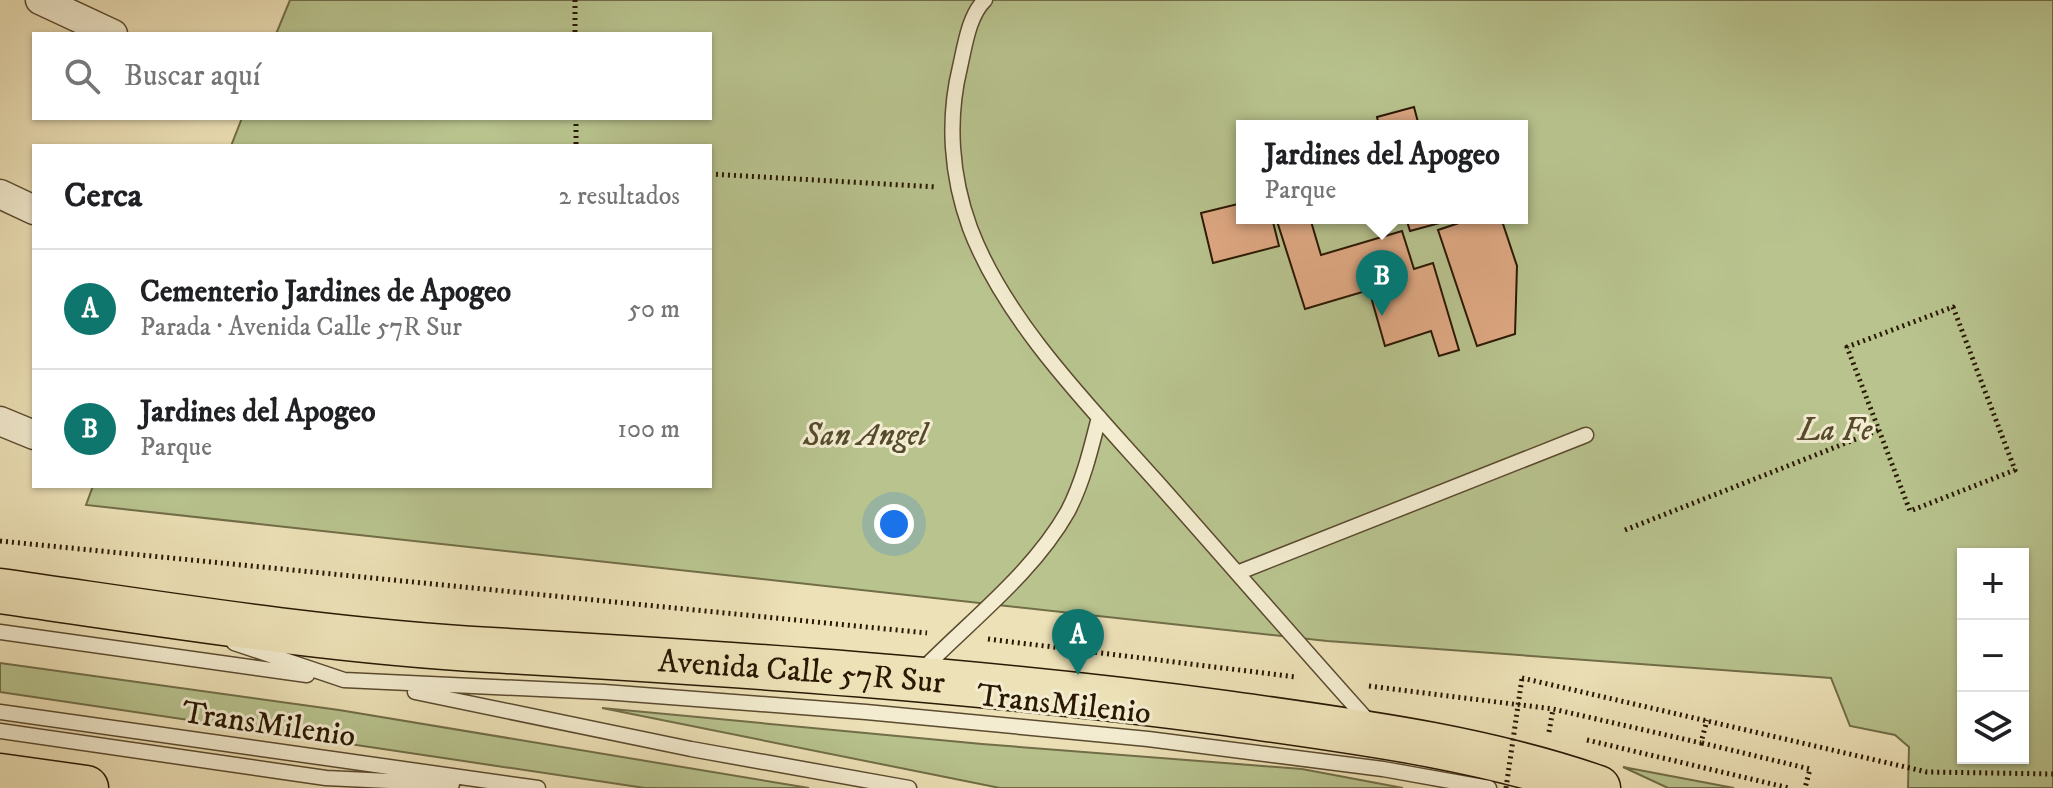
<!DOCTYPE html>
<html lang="es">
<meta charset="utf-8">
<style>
body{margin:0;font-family:"IM FELL DW Pica",serif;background:#f6f6f6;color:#202124}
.controls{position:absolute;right:24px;bottom:24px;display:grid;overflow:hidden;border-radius:0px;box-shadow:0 2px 6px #0004}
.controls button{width:72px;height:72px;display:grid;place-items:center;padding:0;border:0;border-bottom:2px solid #e0e0e0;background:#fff;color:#202124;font:40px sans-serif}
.you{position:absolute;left:894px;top:524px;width:28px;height:28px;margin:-20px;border:6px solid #fff;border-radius:50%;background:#1a73e8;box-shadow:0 0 0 12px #1a73e833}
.badge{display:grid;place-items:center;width:52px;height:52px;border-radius:50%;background:#0f766e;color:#fff;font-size:26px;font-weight:700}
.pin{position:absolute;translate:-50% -66px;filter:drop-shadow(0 2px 4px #0008)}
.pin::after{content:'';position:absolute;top:42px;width:28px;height:24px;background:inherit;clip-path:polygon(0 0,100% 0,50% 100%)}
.popup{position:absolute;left:1236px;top:120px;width:292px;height:104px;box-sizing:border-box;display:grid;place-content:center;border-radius:0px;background:#fff;filter:drop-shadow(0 2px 6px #0005);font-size:26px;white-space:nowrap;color:#757577}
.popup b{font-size:30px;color:#202124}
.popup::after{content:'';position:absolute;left:50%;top:100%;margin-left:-16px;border:16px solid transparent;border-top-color:#fff}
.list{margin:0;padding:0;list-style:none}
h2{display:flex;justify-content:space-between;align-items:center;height:104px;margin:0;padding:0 32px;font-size:34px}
h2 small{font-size:26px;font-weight:400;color:#757577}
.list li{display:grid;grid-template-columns:52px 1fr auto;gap:24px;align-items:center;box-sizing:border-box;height:120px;padding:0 32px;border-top:2px solid #e0e0e0}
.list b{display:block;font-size:30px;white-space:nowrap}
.list p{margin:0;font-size:26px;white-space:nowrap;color:#757577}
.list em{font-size:26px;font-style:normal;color:#757577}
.icon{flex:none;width:44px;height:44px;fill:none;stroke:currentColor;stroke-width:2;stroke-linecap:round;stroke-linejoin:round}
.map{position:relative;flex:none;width:2053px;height:788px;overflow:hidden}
.search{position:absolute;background:#fff;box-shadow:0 2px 6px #0004;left:32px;top:32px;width:680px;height:88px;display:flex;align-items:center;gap:20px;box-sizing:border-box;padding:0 28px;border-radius:0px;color:#757577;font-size:30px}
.panel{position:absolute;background:#fff;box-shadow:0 2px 6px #0004;left:32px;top:144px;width:680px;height:344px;border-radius:0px}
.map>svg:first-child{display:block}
.green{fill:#b8c38e;stroke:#716e48;stroke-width:2;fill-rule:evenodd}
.building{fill:#dea883;stroke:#2a1802;stroke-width:2}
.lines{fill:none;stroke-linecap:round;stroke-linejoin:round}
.service-casing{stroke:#5b4a2f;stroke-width:17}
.minor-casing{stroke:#5b4a2f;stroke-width:31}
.trunk-casing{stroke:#2a1802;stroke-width:47}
.path{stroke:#2a1802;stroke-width:5;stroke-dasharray:2 4;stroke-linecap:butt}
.service{stroke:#f3ecd0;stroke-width:14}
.minor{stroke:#f3ecd0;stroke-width:28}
.trunk{stroke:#ede1b7;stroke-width:44}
.path-bridge{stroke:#2a1802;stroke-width:5;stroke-dasharray:2 4;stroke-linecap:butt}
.labels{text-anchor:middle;stroke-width:6;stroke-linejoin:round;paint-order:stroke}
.park-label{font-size:32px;font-style:italic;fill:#554b2c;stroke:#f3ecd0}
.street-label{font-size:32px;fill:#2a1802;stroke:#f3ecd0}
</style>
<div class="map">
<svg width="2053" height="788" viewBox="0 0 2053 788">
<rect width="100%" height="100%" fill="#ede1b7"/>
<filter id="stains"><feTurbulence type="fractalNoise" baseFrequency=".0025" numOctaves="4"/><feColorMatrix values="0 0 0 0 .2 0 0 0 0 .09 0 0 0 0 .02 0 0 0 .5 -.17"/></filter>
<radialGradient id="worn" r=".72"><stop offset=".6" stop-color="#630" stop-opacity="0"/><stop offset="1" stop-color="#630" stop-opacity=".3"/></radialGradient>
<!-- green -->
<path class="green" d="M290 0H2053V788H1908L1909 747 1895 735 1850 726 1831 678 1327 641 86 505 93 486H710V146H231L242 118H710V34H276ZM1242 126H1522V218H1242ZM1963 554H2023V758H1963Z
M0 663 339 710 809 788H645L0 692Z
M602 708 982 744 1302 769 1403 788H1000Z
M1623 767 1734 788H1668Z"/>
<!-- building -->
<path class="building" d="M1414 107 1419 126H1379L1377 117Z
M1242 203V218H1272L1279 246 1213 263 1201 213Z
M1276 218H1310L1321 255 1402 231 1414 269 1433 263 1459 350 1439 356 1431 331 1385 346 1369 290 1305 309Z
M1406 218H1446L1447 221 1410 231Z
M1474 218H1501L1517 266 1515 334 1477 346 1438 230Z"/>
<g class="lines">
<defs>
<path id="service" d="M985 0C969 15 965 45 960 67 947 120 951 176 970 228 1005 321 1090 407 1156 481 1227 561 1297 642 1369 722
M1237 573 1586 435
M0 632 307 675
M234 643 344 680 604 692 866 712 1148 739 1383 769 1489 788
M922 670C971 620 1033 573 1068 511 1083 482 1091 449 1099 417
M415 692 691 749 909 788
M0 712 538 788
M0 731 326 778 452 784"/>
<path id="minor" d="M40 0 113 34
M0 194 34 210
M0 421 34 435"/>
<g id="trunk">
<path id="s1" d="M0 591C163 614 326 641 491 650 736 664 981 680 1225 713 1351 731 1477 746 1598 788"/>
<path d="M0 776 86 788"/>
</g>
</defs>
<!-- service casing -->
<use href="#service" class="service-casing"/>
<!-- minor casing -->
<use href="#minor" class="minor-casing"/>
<!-- trunk casing -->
<use href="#trunk" class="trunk-casing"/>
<!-- path -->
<path class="path" d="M575 0V34
M576 118V146
M710 174 937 187
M1953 307 2015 470 1910 511 1847 347Z
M1625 530 1879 430
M0 541 927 633
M988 639 1296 677
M1522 678 1927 772 2053 774
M1369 686 1553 709 1701 743 1707 720
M1549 732 1553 709
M1587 740 1789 788
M1702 743 1810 769 1805 788"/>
<!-- service -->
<use href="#service" class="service"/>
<!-- minor -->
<use href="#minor" class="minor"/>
<!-- trunk -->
<use href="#trunk" class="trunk"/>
<!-- path-bridge -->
<path class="path-bridge" d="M1506 788 1522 678"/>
</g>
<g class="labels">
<!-- park labels -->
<g class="park-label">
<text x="1835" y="440">La Fe</text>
<text x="865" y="445">San Angel</text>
</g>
<!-- street labels -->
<g class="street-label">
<text dy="11" stroke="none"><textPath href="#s1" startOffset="806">Avenida Calle 57R Sur</textPath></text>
<text transform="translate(1064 703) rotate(6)" y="11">TransMilenio</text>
<text transform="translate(269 723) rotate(8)" y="11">TransMilenio</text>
</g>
</g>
<rect width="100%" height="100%" filter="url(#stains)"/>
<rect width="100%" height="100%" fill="url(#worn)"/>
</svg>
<div class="controls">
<button>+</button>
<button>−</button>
<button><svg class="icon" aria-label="layers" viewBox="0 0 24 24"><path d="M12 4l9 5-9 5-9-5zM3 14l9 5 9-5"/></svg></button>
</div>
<div class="you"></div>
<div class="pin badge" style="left:1078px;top:675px">A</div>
<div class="pin badge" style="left:1382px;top:316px">B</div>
<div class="popup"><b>Jardines del Apogeo</b>Parque</div>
<div class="search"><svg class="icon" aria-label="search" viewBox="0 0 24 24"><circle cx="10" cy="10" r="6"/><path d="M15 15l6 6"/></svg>Buscar aquí</div>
<section class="panel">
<h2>Cerca<small>2 resultados</small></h2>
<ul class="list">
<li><span class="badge">A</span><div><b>Cementerio Jardines de Apogeo</b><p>Parada · Avenida Calle 57R Sur</p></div><em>50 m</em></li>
<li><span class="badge">B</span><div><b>Jardines del Apogeo</b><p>Parque</p></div><em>100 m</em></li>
</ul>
</section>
</div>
